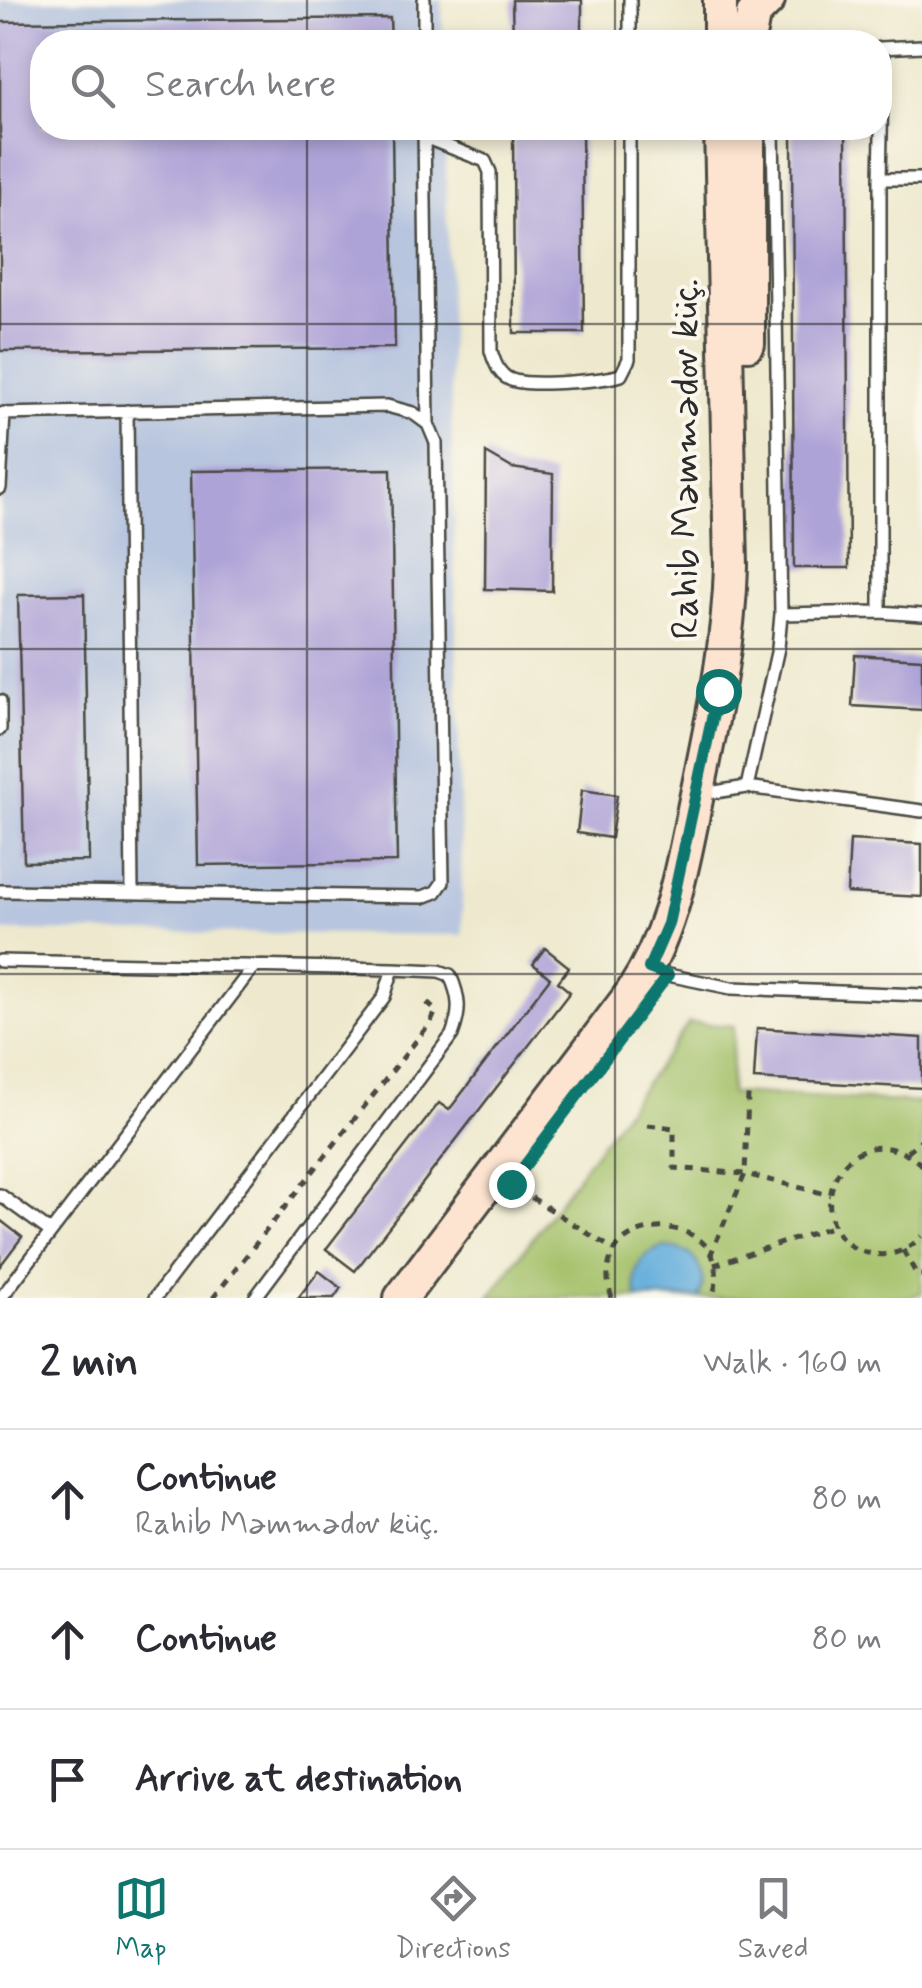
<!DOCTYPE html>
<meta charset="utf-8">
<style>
body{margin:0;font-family:Mynerve,sans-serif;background:#f2f2f3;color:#2b2b33}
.stop{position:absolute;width:30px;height:30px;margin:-22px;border:8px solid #0f766e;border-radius:50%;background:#fff}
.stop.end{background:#0f766e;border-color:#fff;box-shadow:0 2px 10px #0008}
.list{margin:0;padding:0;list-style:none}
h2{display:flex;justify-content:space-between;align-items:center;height:130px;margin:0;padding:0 40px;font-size:42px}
h2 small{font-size:32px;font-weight:400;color:#7c7c81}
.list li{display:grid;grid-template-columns:65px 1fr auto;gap:30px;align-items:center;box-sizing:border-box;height:140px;padding:0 40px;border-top:2px solid #e1e1e2}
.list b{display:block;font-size:38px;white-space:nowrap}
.list p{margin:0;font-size:32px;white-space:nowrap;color:#7c7c81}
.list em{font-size:32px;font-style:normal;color:#7c7c81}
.icon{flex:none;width:55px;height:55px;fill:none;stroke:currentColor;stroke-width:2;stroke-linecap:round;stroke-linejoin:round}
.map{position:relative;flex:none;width:922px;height:1298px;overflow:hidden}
.search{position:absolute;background:#fff;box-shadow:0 5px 15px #0003;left:30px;right:30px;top:30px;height:110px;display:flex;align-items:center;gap:25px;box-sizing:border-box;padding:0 35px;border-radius:40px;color:#7c7c81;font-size:38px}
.sheet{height:550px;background:#fff}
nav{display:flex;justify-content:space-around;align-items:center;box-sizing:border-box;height:140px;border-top:2px solid #e1e1e2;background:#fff;font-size:28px;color:#7c7c81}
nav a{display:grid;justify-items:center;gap:5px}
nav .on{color:#0f766e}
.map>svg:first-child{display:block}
.industrial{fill:#b7c5de}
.green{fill:#a3c068;stroke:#67764a;stroke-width:2.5}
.water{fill:#64addc;stroke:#486c84;stroke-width:2.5}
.building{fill:#aea3d7}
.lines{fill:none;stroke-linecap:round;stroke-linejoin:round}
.lane-casing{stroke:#484843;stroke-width:16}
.secondary-casing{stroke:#484843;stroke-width:38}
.path{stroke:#484843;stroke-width:5;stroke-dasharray:8 8;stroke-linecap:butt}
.lane{stroke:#fff;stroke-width:11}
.secondary{stroke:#fde4d0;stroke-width:32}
.route{stroke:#0f766e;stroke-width:12}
.grid{fill:none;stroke:#2b2b2b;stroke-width:2.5;stroke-opacity:0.55}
.labels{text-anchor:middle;stroke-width:8;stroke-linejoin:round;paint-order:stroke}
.street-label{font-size:38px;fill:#2b2b2b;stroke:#fbf7ec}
</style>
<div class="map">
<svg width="922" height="1298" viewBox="0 0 922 1298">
<rect width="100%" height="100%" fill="#fbf7ec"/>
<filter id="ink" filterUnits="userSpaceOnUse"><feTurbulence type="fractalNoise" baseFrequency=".01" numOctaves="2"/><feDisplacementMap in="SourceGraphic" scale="20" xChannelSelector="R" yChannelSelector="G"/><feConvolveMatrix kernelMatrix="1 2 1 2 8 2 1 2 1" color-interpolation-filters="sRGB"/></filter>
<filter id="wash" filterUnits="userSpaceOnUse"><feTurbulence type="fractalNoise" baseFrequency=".0048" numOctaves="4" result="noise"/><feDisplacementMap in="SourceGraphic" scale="40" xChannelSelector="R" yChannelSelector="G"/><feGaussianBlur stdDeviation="2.25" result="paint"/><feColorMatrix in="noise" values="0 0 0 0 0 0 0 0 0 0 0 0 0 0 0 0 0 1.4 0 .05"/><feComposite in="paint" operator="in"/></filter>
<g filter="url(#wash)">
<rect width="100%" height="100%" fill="#eee9ce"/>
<!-- industrial -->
<path class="industrial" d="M0 0H442L443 42H42V128H445L463 935 0 931Z"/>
<!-- green -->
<path class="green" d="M689 1023 734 1026 730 1093 922 1103V1293L908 1298H489Z"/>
<!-- water -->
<path class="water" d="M662 1247C692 1246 711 1270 699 1298H638C629 1275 639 1255 662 1247Z"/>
<g id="blocks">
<!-- building -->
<path class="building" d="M512 0H582V42H513Z
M390 18 391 42H42V128H392L395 348 0 351V22Z
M513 128H582L584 333H514Z
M792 128H846L849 568H794Z
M486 453 512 468 553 474 552 591 485 589Z
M391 469 397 862 198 865 191 471Z
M84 594 89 861 24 862 18 595Z
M855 655 922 659V710L852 706Z
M582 790 617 795 611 838 577 833Z
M850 840 922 844V897L847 893Z
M545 948 569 967 558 982 570 992 355 1271 326 1249 439 1103 449 1110 550 978 533 964Z
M757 1028 922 1038V1088L754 1079Z
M0 1220 22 1237 0 1266Z
M319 1271 341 1288 334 1298H298Z"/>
</g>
</g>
<g filter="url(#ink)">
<use href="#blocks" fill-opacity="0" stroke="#484843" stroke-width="2.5"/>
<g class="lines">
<defs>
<path id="lane" d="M424 0V42
M630 42V0
M880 48 922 46
M773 128 781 614
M424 137 485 161 490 172 491 351C495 364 500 378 515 381 535 386 601 381 621 375L629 359V128
M880 179H922
M127 411 132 892
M0 414 387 406 413 413 428 424
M0 488 4 413
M880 612V179L883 48
M0 701V729
M747 787 778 648 781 614 880 612 922 615
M715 792 747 787 922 811
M0 891 423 897 436 892 443 882 436 443 428 424 424 128
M0 961 393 969 439 971 450 975C460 998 461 1011 452 1035L255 1298
M668 975 731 988 922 995
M0 1195 51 1232
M1 1298 254 966
M155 1298 384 997 393 969"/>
<path id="secondary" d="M720 42V0
M748 42 753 15 768 0
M748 128V344
M401 1298 632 993C675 928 683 860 699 785 714 712 729 641 731 566L721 128"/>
</defs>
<!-- lane casing -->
<use href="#lane" class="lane-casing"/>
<!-- secondary casing -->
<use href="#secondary" class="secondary-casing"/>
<!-- path -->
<path class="path" d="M648 1125 674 1128V1168L745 1174 748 1095
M907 1152 922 1139
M922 1165C839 1098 789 1241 873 1254 892 1257 909 1250 922 1236
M518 1189 616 1251
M903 1250 917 1275H922
M710 1256 745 1174 830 1195
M714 1265 834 1226
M213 1298 431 1022 436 1011 425 1001
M612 1298C580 1203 745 1206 712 1298"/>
<!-- lane -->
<use href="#lane" class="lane"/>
<!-- secondary -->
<use href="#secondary" class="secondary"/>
</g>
</g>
<g class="lines" filter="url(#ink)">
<!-- route -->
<path class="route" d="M511 1184 668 975 649 968 668 924 718 691"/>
</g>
<!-- grid -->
<path class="grid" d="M307 0V42M615 0V42M307 128V1298M615 128V1298M0 324H922M0 649H922M0 974H922"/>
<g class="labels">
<!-- street labels -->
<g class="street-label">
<text transform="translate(684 459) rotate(-90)" y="13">Rahib Məmmədov küç.</text>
</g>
</g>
</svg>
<div class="stop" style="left:718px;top:691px"></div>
<div class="stop end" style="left:511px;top:1184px"></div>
<div class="search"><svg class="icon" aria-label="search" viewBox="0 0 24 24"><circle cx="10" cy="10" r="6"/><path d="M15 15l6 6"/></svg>Search here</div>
</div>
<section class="sheet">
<h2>2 min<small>Walk · 160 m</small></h2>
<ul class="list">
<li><svg class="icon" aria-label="ahead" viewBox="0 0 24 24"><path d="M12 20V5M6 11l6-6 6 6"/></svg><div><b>Continue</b><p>Rahib Məmmədov küç.</p></div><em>80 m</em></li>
<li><svg class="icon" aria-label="ahead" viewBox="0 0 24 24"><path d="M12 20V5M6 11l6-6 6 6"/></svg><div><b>Continue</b></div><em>80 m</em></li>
<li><svg class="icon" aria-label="arrive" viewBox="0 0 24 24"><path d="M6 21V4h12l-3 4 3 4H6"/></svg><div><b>Arrive at destination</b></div></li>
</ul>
</section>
<nav>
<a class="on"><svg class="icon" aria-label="map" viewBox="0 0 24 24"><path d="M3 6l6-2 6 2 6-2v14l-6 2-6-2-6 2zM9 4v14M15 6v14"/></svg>Map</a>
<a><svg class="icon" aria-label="directions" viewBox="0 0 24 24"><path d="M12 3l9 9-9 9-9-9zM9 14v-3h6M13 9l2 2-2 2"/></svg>Directions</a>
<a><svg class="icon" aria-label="saved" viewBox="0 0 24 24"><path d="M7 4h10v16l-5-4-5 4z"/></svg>Saved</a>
</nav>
